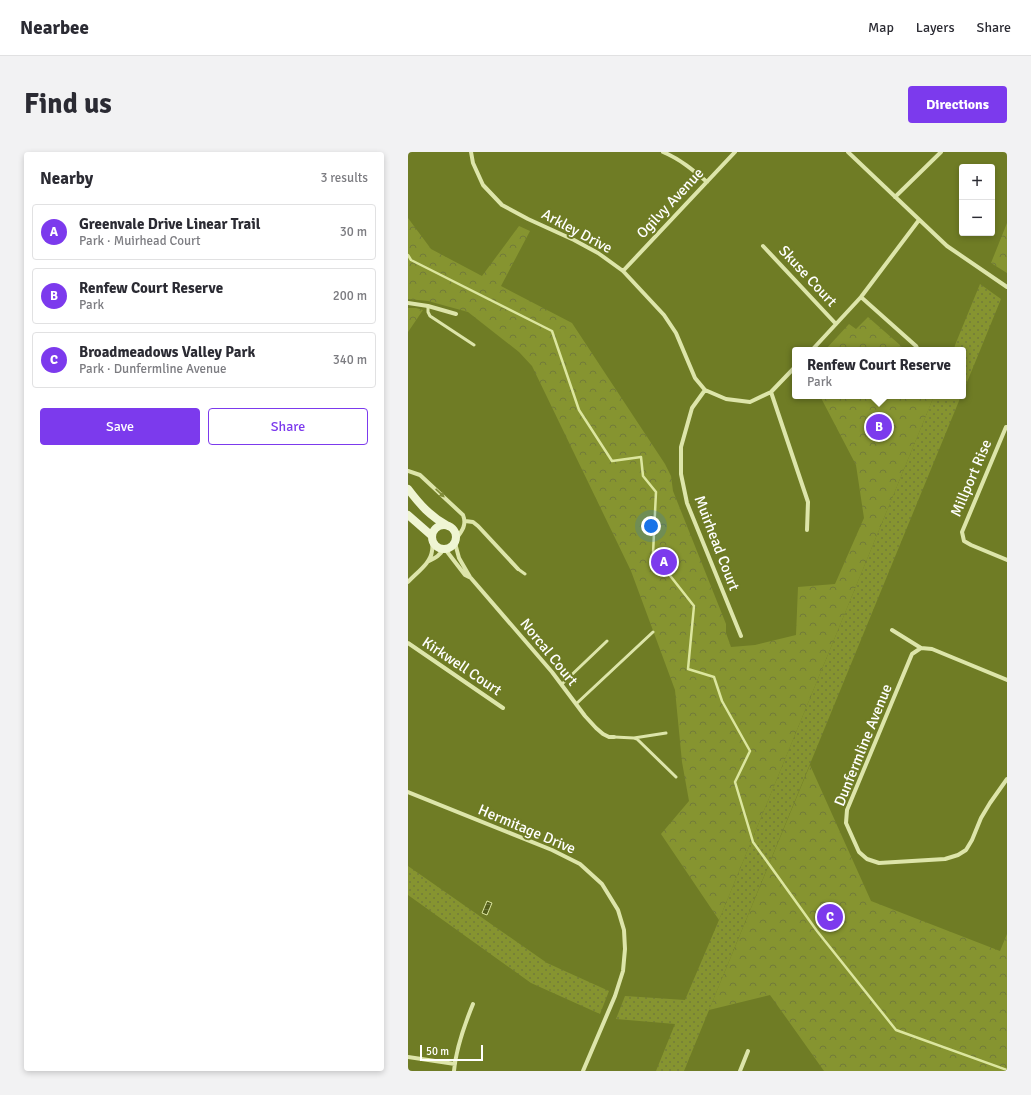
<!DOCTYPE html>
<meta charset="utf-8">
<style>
body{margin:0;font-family:Signika,sans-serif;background:#f2f2f3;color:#2b2b33}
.controls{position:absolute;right:12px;top:12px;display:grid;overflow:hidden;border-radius:4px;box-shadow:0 2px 6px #0003}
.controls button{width:36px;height:36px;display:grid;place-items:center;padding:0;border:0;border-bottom:1px solid #e1e1e2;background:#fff;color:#2b2b33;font:20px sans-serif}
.scale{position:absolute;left:12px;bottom:10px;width:63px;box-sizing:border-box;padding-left:4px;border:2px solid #fff;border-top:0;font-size:11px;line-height:14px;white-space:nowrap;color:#fff;-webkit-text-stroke:3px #6f7c25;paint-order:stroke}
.you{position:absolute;left:243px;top:374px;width:14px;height:14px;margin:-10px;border:3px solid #fff;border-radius:50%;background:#1a73e8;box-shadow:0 0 0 6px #1a73e833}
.badge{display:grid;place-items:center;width:26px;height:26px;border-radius:50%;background:#7c3aed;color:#fff;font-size:13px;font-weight:700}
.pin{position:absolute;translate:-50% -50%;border:2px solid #fff;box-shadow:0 1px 4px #0006}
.popup{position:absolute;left:384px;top:195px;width:174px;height:52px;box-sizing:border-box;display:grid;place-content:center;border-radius:4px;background:#fff;filter:drop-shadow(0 1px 3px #0005);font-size:13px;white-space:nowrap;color:#7c7c81}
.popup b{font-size:15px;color:#2b2b33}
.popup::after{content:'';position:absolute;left:50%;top:100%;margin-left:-8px;border:8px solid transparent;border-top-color:#fff}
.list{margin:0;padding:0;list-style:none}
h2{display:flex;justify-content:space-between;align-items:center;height:52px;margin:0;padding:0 16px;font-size:17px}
h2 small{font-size:13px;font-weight:400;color:#7c7c81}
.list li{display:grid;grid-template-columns:26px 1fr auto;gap:12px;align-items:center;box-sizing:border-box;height:56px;margin:0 8px 8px;padding:0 8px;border:1px solid #e1e1e2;border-radius:4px}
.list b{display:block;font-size:15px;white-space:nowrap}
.list p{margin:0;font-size:13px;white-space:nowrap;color:#7c7c81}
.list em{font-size:13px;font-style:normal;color:#7c7c81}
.actions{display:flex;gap:8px;padding:12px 16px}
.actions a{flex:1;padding:9px 0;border:1px solid #7c3aed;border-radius:4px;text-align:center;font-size:14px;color:#7c3aed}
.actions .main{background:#7c3aed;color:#fff}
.map{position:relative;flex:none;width:599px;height:919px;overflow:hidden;border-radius:4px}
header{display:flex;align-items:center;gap:24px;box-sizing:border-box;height:56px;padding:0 20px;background:#fff;border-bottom:1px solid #e1e1e2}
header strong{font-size:19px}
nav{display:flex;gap:22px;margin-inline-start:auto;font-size:14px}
.intro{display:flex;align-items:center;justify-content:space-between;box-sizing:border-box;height:96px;padding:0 24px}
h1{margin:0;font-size:28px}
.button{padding:10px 18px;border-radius:4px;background:#7c3aed;color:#fff;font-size:14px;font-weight:700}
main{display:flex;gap:24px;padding:0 24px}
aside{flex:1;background:#fff;border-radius:4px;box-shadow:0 2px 6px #0003}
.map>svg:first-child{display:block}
.grass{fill:url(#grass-dots)}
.park{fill:url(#park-crowns)}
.water{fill:url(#water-rules);stroke:#dce69e}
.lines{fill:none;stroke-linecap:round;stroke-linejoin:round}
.stream{stroke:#dce69e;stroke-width:2.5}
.lane{stroke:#dde5aa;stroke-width:3}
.street{stroke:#dde5aa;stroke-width:4}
.secondary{stroke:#eff5d3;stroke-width:8}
.oneway{fill:#808c39}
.labels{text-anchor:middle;stroke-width:4;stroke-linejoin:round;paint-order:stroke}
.street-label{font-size:15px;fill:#fff;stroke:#6f7c25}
</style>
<header>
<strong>Nearbee</strong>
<nav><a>Map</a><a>Layers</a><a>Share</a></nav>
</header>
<div class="intro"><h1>Find us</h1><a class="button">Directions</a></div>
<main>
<aside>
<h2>Nearby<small>3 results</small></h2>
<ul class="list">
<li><span class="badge">A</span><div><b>Greenvale Drive Linear Trail</b><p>Park · Muirhead Court</p></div><em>30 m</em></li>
<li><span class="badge">B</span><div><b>Renfew Court Reserve</b><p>Park</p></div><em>200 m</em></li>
<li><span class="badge">C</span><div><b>Broadmeadows Valley Park</b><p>Park · Dunfermline Avenue</p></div><em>340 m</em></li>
</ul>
<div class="actions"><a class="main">Save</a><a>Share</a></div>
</aside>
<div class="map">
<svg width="599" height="919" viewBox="0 0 599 919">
<defs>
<pattern id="grass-dots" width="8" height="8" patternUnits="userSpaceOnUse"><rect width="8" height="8" fill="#869430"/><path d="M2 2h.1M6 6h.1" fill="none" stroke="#727b3a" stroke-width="1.8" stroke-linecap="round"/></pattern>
<pattern id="park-crowns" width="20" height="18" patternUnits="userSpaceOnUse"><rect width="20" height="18" fill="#869430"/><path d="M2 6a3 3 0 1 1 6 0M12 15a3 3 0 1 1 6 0" fill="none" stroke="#727b3a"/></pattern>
<pattern id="water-rules" width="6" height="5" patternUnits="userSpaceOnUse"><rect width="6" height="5" fill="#525d1a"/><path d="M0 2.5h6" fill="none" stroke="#6c753c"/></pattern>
</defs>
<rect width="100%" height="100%" fill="#6f7c25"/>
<!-- grass -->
<path class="grass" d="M572 132 593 147 555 240V198H545Z
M526 244H553L276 919H248L267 872 208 867 217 844 277 848 311 768Z
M0 714 139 811 201 839 192 862 123 831 0 743Z"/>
<!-- park -->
<path class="park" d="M0 66 23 97 74 124 111 74 122 79 93 134 164 171 257 312 263 324 265 339 318 472V481L323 495 347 493 388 483 390 435 427 432 456 366 448 313 412 244H526L311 768 253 682 281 649 274 610 267 538 223 419 124 214 111 200 60 160 20 149 0 147Z
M599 71V121L583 111Z
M0 156H8L15 158 0 180Z
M460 165 492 193 496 198H417L441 172 448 177Z
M402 613 463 749 592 799 599 782V919H416L362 843 301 858Z"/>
<!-- water -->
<path class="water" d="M79 749 84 751 79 763 74 761Z"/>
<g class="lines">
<!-- stream -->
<path class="stream" d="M0 103 3 108 144 179 171 258 204 309 233 305 235 324 248 340 245 402 286 454 280 517 306 525 314 549 342 599 327 630 345 690 409 779 488 878 599 918"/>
<!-- lane -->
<path class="lane" d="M20 154V160L22 164 66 193
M110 417 117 422
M154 532 199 489
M168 552 245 480
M206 585 226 586 229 587 268 625
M226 586 258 581"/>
<!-- street -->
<path class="street" d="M63 0 65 11 75 33 94 53 120 67 166 88 190 101 215 119 256 163 268 181 287 226 297 238 318 247 342 250 363 240 387 215
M255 0C272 7 285 18 299 30
M440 0 539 94 599 135
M487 45 533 0
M355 94 428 172
M215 119 327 0
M453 145 508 194 510 198
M0 151 20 154 48 162
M404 198 453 145 511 68
M297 238 284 256 273 295V322L279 351 333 484
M363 240 400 350 399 378
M599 275H598L554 380 556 389 563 393 599 408
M0 319 12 323 55 363C59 373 54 379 48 387
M57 369 65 370 70 374 110 417
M47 391 51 406 62 425 144 520 177 564 188 576 195 582 201 585H206
M37 397 57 423 61 425
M21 409C27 406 33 403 35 397
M0 430C8 421 23 411 24 399 25 395 24 390 24 386
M484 478 513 496 524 497 599 528
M0 491 95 556
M513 496 504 502 439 658 438 671 451 700 459 707 471 711 537 707 550 703 558 698 564 688 573 666 582 651 599 627
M0 640 144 698 172 712 194 732 210 758 216 778 217 797 215 819 207 844 175 919
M0 905 47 912
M46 919C48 896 56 874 65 852
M332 919 340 899"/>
<!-- secondary -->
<path class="secondary" d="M0 337C12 353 22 364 40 374
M0 363 24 384
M24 385a12 12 0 1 1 24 0a12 12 0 1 1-24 0Z"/>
</g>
<!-- one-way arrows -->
<defs><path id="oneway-solid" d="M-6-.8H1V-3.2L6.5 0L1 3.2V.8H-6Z"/></defs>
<use class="oneway" href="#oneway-solid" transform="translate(32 341) rotate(43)"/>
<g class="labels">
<!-- street labels -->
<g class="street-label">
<text transform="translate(262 51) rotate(-47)" y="5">Ogilvy Avenue</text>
<text transform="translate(169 79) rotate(28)" y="5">Arkley Drive</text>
<text transform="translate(400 124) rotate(47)" y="5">Skuse Court</text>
<text transform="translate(563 326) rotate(-67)" y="5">Millport Rise</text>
<text transform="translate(309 391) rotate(69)" y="5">Muirhead Court</text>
<text transform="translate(141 500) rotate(51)" y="5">Norcal Court</text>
<text transform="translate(54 514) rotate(34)" y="5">Kirkwell Court</text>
<text transform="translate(455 593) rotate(-68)" y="5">Dunfermline Avenue</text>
<text transform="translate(119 677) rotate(23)" y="5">Hermitage Drive</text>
</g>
</g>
</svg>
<div class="controls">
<button>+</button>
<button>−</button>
</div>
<div class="scale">50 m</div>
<div class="you"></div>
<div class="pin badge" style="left:256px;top:410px">A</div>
<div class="pin badge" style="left:471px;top:275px">B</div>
<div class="popup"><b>Renfew Court Reserve</b>Park</div>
<div class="pin badge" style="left:422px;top:765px">C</div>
</div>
</main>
